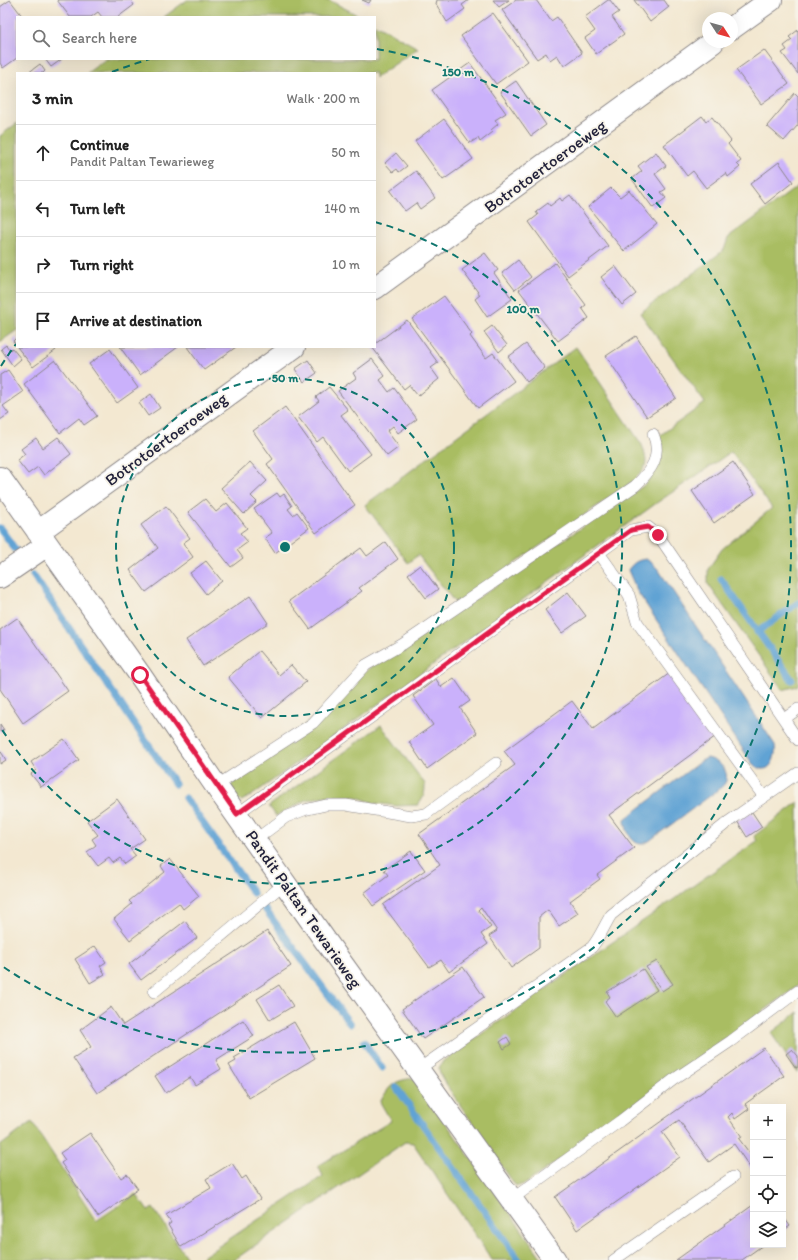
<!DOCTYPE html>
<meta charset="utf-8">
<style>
body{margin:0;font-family:Itim,sans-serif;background:#f6f6f6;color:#222}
.controls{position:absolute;right:12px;bottom:12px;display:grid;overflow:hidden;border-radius:0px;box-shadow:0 4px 16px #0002}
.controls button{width:36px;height:36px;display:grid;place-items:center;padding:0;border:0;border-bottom:1px solid #e0e0e0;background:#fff;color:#222;font:20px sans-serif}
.compass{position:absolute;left:702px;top:12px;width:36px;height:36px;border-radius:50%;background:#fff;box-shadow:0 4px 16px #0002;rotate:126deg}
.stop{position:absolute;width:12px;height:12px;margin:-9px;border:3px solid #e11d48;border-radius:50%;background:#fff}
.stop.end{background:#e11d48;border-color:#fff;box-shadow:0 1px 4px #0008}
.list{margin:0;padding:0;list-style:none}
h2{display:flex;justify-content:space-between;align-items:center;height:52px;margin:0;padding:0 16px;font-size:17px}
h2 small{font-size:13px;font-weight:400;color:#767676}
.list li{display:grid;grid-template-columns:26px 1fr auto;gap:12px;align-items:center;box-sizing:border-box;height:56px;padding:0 16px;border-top:1px solid #e0e0e0}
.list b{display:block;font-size:15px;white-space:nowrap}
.list p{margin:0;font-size:13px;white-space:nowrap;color:#767676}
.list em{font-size:13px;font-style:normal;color:#767676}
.icon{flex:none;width:22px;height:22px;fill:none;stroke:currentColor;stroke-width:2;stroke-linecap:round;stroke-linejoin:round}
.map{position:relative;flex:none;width:798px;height:1260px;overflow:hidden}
.search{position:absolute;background:#fff;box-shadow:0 4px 16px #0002;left:16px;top:16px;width:360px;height:44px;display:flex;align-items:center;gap:10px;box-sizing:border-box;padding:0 14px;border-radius:0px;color:#767676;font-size:15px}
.panel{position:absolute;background:#fff;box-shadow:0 4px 16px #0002;left:16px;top:72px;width:360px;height:276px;border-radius:0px}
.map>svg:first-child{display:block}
.green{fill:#a9bd62;stroke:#66704e}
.water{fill:#60a3d4;stroke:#416288}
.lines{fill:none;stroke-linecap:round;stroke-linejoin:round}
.stream{stroke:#60a3d4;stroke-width:7}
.building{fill:#cab1fb}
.lane-casing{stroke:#8a8586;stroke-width:12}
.street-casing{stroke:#8a8586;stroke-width:24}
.lane{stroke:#fff;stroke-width:11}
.street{stroke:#fff;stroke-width:22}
.route{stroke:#e11d48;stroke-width:5}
.ring{fill:none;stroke:#0f766e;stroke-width:2;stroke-dasharray:7 5}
.labels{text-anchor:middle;stroke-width:3.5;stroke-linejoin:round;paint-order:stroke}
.street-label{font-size:17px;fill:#22223b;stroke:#f7f3e8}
.centre{fill:#0f766e;stroke:#f7f3e8;stroke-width:2}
.ring-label{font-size:12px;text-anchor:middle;font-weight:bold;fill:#0f766e;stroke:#f7f3e8;stroke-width:3.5;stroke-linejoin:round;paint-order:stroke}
</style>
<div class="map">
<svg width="798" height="1260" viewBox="0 0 798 1260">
<rect width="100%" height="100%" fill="#f7f3e8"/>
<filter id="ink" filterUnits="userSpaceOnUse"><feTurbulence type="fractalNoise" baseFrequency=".025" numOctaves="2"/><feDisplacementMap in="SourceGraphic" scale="8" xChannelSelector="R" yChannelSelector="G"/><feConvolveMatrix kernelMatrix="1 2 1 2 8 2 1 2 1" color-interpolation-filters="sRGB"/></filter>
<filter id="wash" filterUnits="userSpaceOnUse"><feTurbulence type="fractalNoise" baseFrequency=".012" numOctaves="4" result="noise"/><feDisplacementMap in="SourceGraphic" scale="16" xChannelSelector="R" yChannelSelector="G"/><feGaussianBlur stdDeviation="0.9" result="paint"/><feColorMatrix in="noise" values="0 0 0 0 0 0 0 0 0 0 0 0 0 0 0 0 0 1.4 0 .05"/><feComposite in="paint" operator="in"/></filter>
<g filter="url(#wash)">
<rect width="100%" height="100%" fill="#f3e8d1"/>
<!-- green -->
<path class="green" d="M187 0H329L361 17H164Z
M375 24 418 48 375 78V73H87L106 59H375Z
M17 123V330L0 342V136Z
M798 186V684L797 686 783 690 708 584V569L722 549 772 508 731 452 658 502 251 796 241 801 235 799 228 788 248 770 271 754 374 664 417 639 646 484 661 458 663 445 659 436 705 403 640 313 724 250 728 238Z
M576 347 642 445C649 466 647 467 632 482L456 604 418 555 408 563 365 505Z
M381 725 425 784C425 793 424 798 418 805L397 806 374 803 354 796H326L306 800 276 816 269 806Z
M798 802V986L527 1183 518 1186 515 1185 445 1083 440 1074 439 1068 443 1061 757 841 754 836Z
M798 1012V1073L771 1033Z
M414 1078 543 1260H492L413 1143 405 1142 234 1260H198L323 1176 318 1166 391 1121 380 1102C391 1084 393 1081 414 1078Z
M32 1122 96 1221 136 1194 148 1211 153 1208 188 1260H0V1146Z"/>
<!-- water -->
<path class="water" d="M646 559 652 563 658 569 775 745C777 760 768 779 752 763L637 591 628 570C633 563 637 560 646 559Z
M707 758C718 760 731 771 725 783 724 785 720 788 718 790L649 841C647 842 645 843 643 844 631 845 625 828 625 819L701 761Z"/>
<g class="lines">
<!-- stream -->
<path class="stream" d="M0 528 15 549
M33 575 175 784
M721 579 792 680
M757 632 798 603
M185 798 253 893
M262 905 350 1024
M364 1042 382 1068
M396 1087 519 1260"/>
</g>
<g id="blocks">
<!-- building -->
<path class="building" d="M10 0 23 17H17V58L3 68 0 63V7Z
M57 0H131L134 5 118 17H102L98 12 91 17H70Z
M362 0H371L369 3Z
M437 0H469L462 5 465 9 447 22 436 4Z
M493 0H509L499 7Z
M516 0H536L551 21 557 17 582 53 564 66 557 55 550 60 546 53 537 59 502 10Z
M608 0H610L619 12 612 17 624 34 596 54 585 38 595 31 585 17Z
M634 0H664L669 7 650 22Z
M493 13 528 61 496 84 461 36Z
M798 30V74L782 53 787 50 784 46 792 40 789 37Z
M764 50 789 84 761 104 736 70Z
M45 59H62L51 67Z
M470 63 506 113 495 120 498 124 491 130 493 132 480 142 478 138 470 143 432 90Z
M40 64 45 71 43 73H28Z
M516 81 546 125 531 136 500 92Z
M795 93 798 96V125L784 141 767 126Z
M702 116 706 121 712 117 731 141 728 144 741 161 737 164 740 167 728 177 726 173 706 188 693 171 687 176 664 145Z
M444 119 473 159 443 180 415 141Z
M656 152 666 166 655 174 666 189 661 192 666 198 653 208 632 179 642 171 638 166Z
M396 153 407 166 399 172 397 169 393 172 385 163Z
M779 162 793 182 765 204 750 184Z
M416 171 435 198 420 209 416 203 405 211 390 191Z
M611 188 620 197 629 190 657 224 624 251 588 207Z
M570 195 608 246 568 276 529 222 538 215 536 212 548 203 550 206 560 198 562 201Z
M485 253 498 270 494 273 512 299 487 317 475 299 480 295 462 270Z
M518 260 531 277 515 290 502 273Z
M555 263 586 305 582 308 589 318 558 341 519 290Z
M615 266 636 294 622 305 601 277Z
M444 296 472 334 470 336 486 358 493 353 514 381 478 408 412 319Z
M407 320 438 363 431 368 439 379 418 396 409 385 404 389 372 347H375V344Z
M492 326 507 345 499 352 484 332Z
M636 336 676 398 647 417 606 356Z
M17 337V346L13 341Z
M526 344 545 368 527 382 508 357Z
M6 345 10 350 12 348 21 359 13 366 1 349Z
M17 347H54L56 350 33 367Z
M120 347H178L140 375Z
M187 347H236L204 370Z
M110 349 138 388 117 403 89 364Z
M372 359 385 376 380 380 389 392 394 388 417 419 398 433 393 426 387 431 399 447 387 456 338 391 356 378 353 373Z
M55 360 97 416 84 425 79 418 60 433 24 384Z
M308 360 317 373 304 382 295 369Z
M8 370 23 392 3 406 9 414 0 420V375Z
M329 387 348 410 341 415 371 454 348 471 323 437 317 442 298 417 319 401 316 397Z
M151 394 160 408 148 416 139 403Z
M285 407 355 505 316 533 267 464 273 459 253 431Z
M58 437 71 454 44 475 38 467 28 474 17 460 25 454 21 449 36 438 43 448Z
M250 462 267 481 251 496 257 502 244 514 221 488Z
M733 462 755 494 714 523 692 491Z
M277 493 280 497 284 494 292 506 288 509 293 515 297 512 309 528 275 553 265 538 272 533 254 509Z
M205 499 216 512 227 503 247 528 240 533 248 542 237 550 243 558 231 567 188 512Z
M166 506 190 538 183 543 193 557 146 592 130 570 158 548 141 525Z
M386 542 398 559 359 588 362 591 310 629 289 601 361 548 367 556Z
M206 561 222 581 206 594 190 573Z
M420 565 438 589 426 598 408 574Z
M568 592 586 616 562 633 545 610Z
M250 596 268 623 203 666 186 640Z
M17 618 68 691 23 723 0 689V630Z
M259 651 279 675 291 665 306 682 262 718 228 677Z
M670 673 716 736 609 815 634 848 597 875 600 879 570 901 578 913 559 926 548 910 539 917V948L511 968 489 936 497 931 481 907 478 910 491 927 481 934 488 944 449 972 441 960 429 967 383 905 440 865 419 834 515 765 504 751 572 701 593 729Z
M454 678 470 701 460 708 477 733 427 769 409 742 433 725 413 696 436 679 441 687Z
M0 724 4 730 0 732Z
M64 739 79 760 41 787 31 774 36 770 31 762Z
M0 750 6 760 0 764Z
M117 799 145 839 130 849 136 856 125 864 120 858 113 863 109 858 98 866 87 852 96 845 92 839 98 835 87 821Z
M752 812 762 827 747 837 737 821Z
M411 851 425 870 373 906 364 893 388 875 384 870Z
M170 859 199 896 183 909 179 903 130 940 114 919 132 904 129 901 165 872 161 866Z
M185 921 197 938 141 980 129 964Z
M267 931 291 966 97 1093 73 1058 91 1047 80 1030 111 1007 123 1025Z
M95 946 106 962 100 966 105 974 90 983 75 959Z
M657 961 673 984 662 991 646 967Z
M463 967 484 997 423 1039 402 1009Z
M643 969 657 990 616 1017 605 1001 610 997 607 992Z
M279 985 293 1006 270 1020 257 999Z
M243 1020 254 1036 216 1060 221 1069 195 1085 190 1077 166 1093 155 1076Z
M294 1022 315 1058 249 1098 229 1065 236 1061 234 1058Z
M507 1037 511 1044 504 1049 500 1042Z
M764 1048 784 1076 745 1104 749 1109 735 1119 732 1113 728 1117 742 1137 739 1139 751 1155 753 1153V1172L734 1144 709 1162 679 1120 662 1132 680 1157 577 1230 555 1197Z
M792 1049 798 1056V1067L796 1068 786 1054Z
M90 1133 121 1178 127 1174 138 1189 98 1217 61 1163 65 1160 60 1153Z
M232 1163 242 1179 246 1176 260 1199 181 1247 168 1225 171 1223 166 1215 211 1188 206 1179Z
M753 1205V1245H763L742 1260H676Z
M783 1216 790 1226 783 1231Z"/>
</g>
</g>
<g filter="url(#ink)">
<use href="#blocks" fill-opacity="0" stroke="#8a8586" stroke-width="1"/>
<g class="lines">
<defs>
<path id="lane" d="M599 553 629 595 637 622 764 797
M784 719 798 709
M216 786 313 723 366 665 403 644 635 486C652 470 662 456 653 434
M237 814 631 530 648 527 658 535 798 740
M255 840 286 817 304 810 326 805H346L411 816 426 814 496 763
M154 992 285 883
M419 1069 592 947C600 937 604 926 611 915L728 822 798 773
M512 1199 620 1121 673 1080 731 1041 798 991
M614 1260 733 1177"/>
<path id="street" d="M732 28 771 0
M375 288 713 42
M0 478 140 675 216 786 327 943 555 1260
M38 532 294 347
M0 577 47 545"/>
</defs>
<!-- lane casing -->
<use href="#lane" class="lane-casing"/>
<!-- street casing -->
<use href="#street" class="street-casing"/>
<!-- lane -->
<use href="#lane" class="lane"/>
<!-- street -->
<use href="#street" class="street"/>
</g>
</g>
<g class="lines" filter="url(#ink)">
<!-- route -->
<path class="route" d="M140 675 237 814 631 530 648 527 658 535"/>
</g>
<!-- distance rings -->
<g class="ring">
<circle cx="285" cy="547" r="169"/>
<path d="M1 366A337 337 0 0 1 16 344M375 222A337 337 0 1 1 1 728"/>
<path d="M112 72A506 506 0 0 1 150 59M377 49A506 506 0 1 1 2 966"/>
</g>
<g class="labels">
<!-- street labels -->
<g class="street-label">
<text transform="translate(545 166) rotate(-36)" y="6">Botrotoertoeroeweg</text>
<text transform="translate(166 439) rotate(-36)" y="6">Botrotoertoeroeweg</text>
<text transform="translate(304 909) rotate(55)" y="6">Pandit Paltan Tewarieweg</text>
</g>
</g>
<circle cx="285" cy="547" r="6" class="centre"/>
<g class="ring-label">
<text x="458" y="76">150 m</text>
<text x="523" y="313">100 m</text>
<text x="285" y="382">50 m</text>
</g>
</svg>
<div class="controls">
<button>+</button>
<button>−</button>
<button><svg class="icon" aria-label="locate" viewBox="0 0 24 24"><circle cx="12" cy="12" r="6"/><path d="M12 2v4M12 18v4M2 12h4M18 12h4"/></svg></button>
<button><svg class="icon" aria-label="layers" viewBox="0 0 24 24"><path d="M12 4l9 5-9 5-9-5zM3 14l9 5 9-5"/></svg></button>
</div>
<svg class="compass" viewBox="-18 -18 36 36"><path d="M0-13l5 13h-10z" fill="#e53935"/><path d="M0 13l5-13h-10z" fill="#767676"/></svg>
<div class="stop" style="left:140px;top:675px"></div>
<div class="stop end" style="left:658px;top:535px"></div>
<div class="search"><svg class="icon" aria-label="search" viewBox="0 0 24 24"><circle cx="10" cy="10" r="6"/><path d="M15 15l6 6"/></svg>Search here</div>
<section class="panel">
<h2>3 min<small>Walk · 200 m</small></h2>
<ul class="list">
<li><svg class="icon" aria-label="ahead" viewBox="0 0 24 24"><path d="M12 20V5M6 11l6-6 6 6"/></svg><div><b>Continue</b><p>Pandit Paltan Tewarieweg</p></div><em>50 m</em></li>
<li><svg class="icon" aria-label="left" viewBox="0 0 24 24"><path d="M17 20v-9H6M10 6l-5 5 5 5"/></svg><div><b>Turn left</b></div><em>140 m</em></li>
<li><svg class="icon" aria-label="right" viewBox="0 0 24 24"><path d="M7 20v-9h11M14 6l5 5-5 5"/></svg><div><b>Turn right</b></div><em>10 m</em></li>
<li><svg class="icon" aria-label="arrive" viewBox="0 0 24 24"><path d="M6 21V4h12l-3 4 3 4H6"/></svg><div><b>Arrive at destination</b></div></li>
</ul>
</section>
</div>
